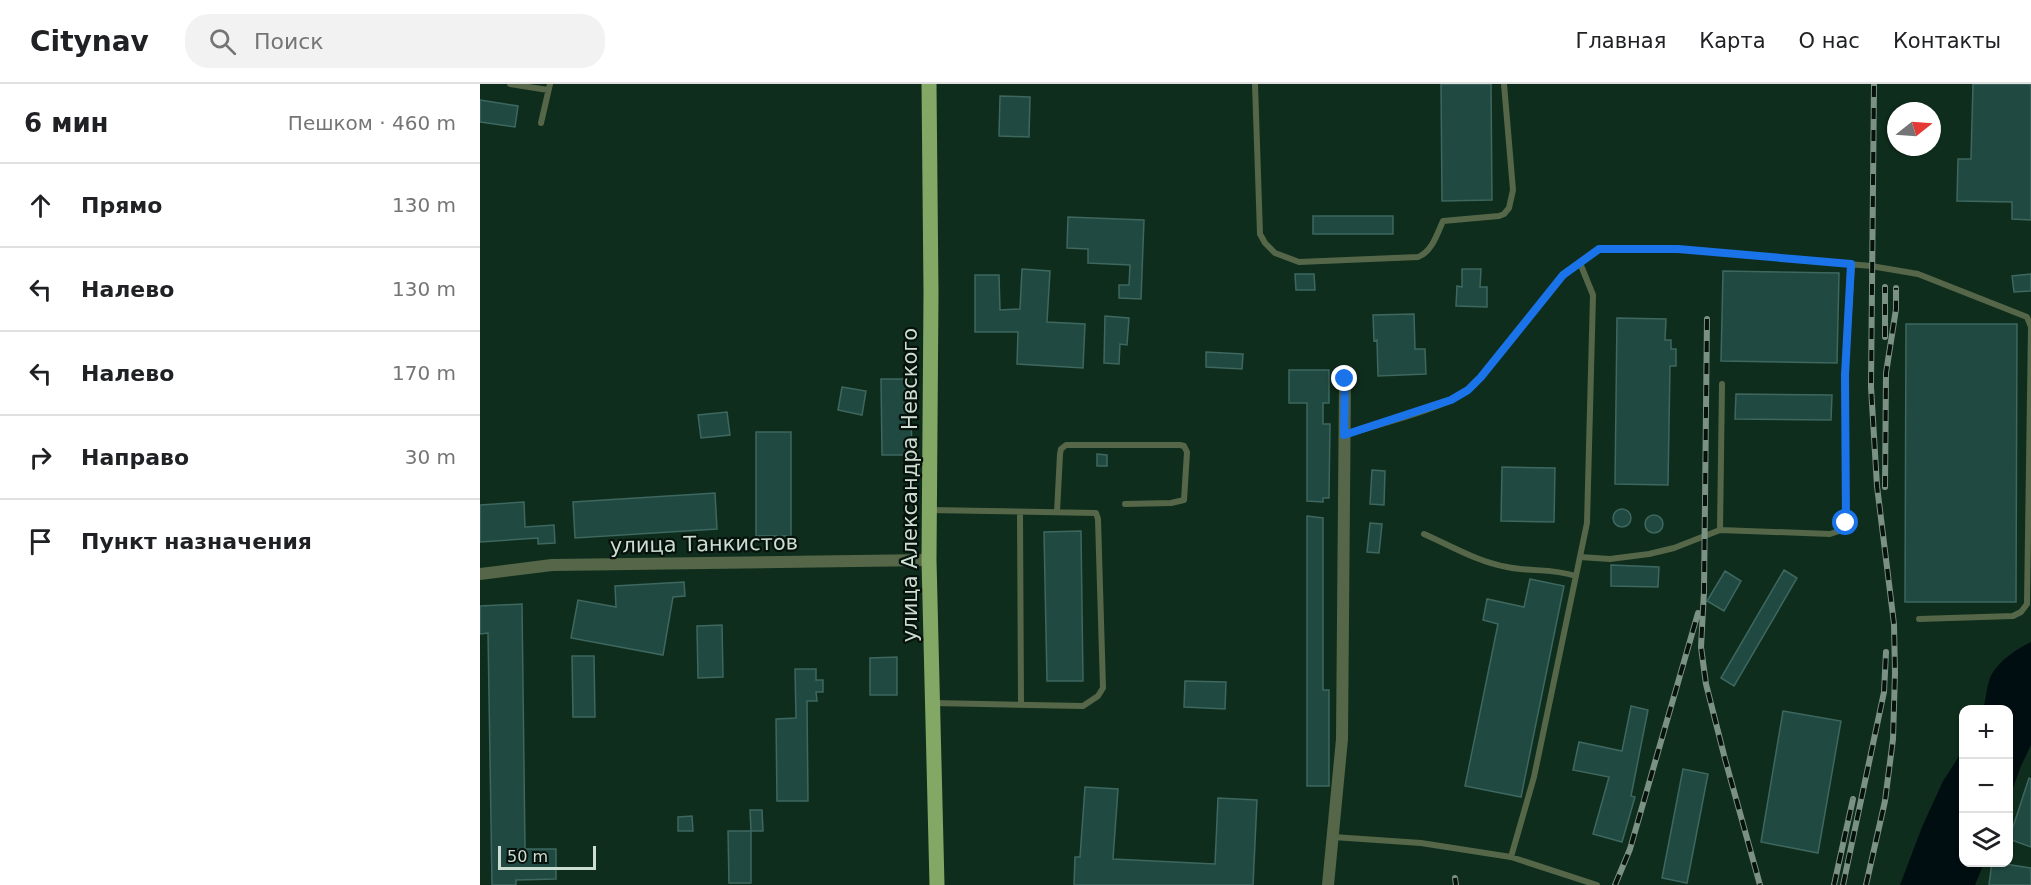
<!DOCTYPE html>
<html lang="ru">
<meta charset="utf-8">
<style>
body{margin:0;font-family:"DejaVu Sans",sans-serif;background:#f2f2f2;color:#202124}
.controls{position:absolute;right:18px;bottom:18px;display:grid;overflow:hidden;border-radius:12px;box-shadow:0 2px 4px #0004}
.controls button{width:54px;height:54px;display:grid;place-items:center;padding:0;border:0;border-bottom:2px solid #e0e0e0;background:#fff;color:#202124;font:30px sans-serif}
.compass{position:absolute;left:1407px;top:18px;width:54px;height:54px;border-radius:50%;background:#fff;box-shadow:0 2px 4px #0004;rotate:73deg}
.scale{position:absolute;left:18px;bottom:15px;width:98px;box-sizing:border-box;padding-left:6px;border:3px solid #ccddd2;border-top:0;font-size:16px;line-height:21px;white-space:nowrap;color:#ccddd2;-webkit-text-stroke:4px #06120b;paint-order:stroke}
.stop{position:absolute;width:18px;height:18px;margin:-14px;border:4px solid #1a73e8;border-radius:50%;background:#fff}
.stop.end{background:#1a73e8;border-color:#fff;box-shadow:0 2px 6px #0008}
.list{margin:0;padding:0;list-style:none}
h2{display:flex;justify-content:space-between;align-items:center;height:78px;margin:0;padding:0 24px;font-size:26px}
h2 small{font-size:20px;font-weight:400;color:#757577}
.list li{display:grid;grid-template-columns:39px 1fr auto;gap:18px;align-items:center;box-sizing:border-box;height:84px;padding:0 24px;border-top:2px solid #e0e0e0}
.list b{display:block;font-size:22px;white-space:nowrap}
.list em{font-size:20px;font-style:normal;color:#757577}
.icon{flex:none;width:33px;height:33px;fill:none;stroke:currentColor;stroke-width:2;stroke-linecap:round;stroke-linejoin:round}
.map{position:relative;flex:none;width:1551px;height:801px;overflow:hidden}
header{display:flex;align-items:center;gap:36px;box-sizing:border-box;height:84px;padding:0 30px;background:#fff;border-bottom:2px solid #e0e0e0}
header strong{font-size:28px}
nav{display:flex;gap:33px;margin-inline-start:auto;font-size:21px}
.search{width:420px;height:54px;background:#f2f2f2;display:flex;align-items:center;gap:15px;box-sizing:border-box;padding:0 21px;border-radius:24px;color:#757577;font-size:22px}
main{display:flex}
aside{flex:1;background:#fff}
.map>svg:first-child{display:block}
.water{fill:#010e11}
.building{fill:#204942;stroke:#3d675f;stroke-width:1.5}
.lines{fill:none;stroke-linecap:round;stroke-linejoin:round}
.service{stroke:#556748;stroke-width:6}
.minor{stroke:#556748;stroke-width:12}
.primary{stroke:#83a765;stroke-width:15}
.rail-casing{stroke:#7b9184;stroke-width:6}
.rail{stroke:#06120b;stroke-width:4;stroke-dasharray:11;stroke-linecap:butt}
.route{stroke:#1a73e8;stroke-width:8}
.labels{text-anchor:middle;stroke-width:4.5;stroke-linejoin:round;paint-order:stroke}
.street-label{font-size:21px;fill:#ccddd2;stroke:#06120b}
</style>
<header>
<strong>Citynav</strong>
<div class="search"><svg class="icon" aria-label="search" viewBox="0 0 24 24"><circle cx="10" cy="10" r="6"/><path d="M15 15l6 6"/></svg>Поиск</div>
<nav><a>Главная</a><a>Карта</a><a>О нас</a><a>Контакты</a></nav>
</header>
<main>
<aside>
<h2>6 мин<small>Пешком · 460 m</small></h2>
<ul class="list">
<li><svg class="icon" aria-label="ahead" viewBox="0 0 24 24"><path d="M12 20V5M6 11l6-6 6 6"/></svg><div><b>Прямо</b></div><em>130 m</em></li>
<li><svg class="icon" aria-label="left" viewBox="0 0 24 24"><path d="M17 20v-9H6M10 6l-5 5 5 5"/></svg><div><b>Налево</b></div><em>130 m</em></li>
<li><svg class="icon" aria-label="left" viewBox="0 0 24 24"><path d="M17 20v-9H6M10 6l-5 5 5 5"/></svg><div><b>Налево</b></div><em>170 m</em></li>
<li><svg class="icon" aria-label="right" viewBox="0 0 24 24"><path d="M7 20v-9h11M14 6l5 5-5 5"/></svg><div><b>Направо</b></div><em>30 m</em></li>
<li><svg class="icon" aria-label="arrive" viewBox="0 0 24 24"><path d="M6 21V4h12l-3 4 3 4H6"/></svg><div><b>Пункт назначения</b></div></li>
</ul>
</aside>
<div class="map">
<svg width="1551" height="801" viewBox="0 0 1551 801">
<rect width="100%" height="100%" fill="#0f2d1c"/>
<!-- water -->
<path class="water" d="M1551 558V661L1541 682 1529 715 1528 626 1503 625C1506 616 1506 606 1509 597 1514 580 1536 565 1551 558Z
M1483 666 1484 778 1504 779 1495 801H1420L1442 743 1463 697Z"/>
<!-- building -->
<path class="building" d="M961 0H1011L1012 116 962 117Z
M1493 0H1551V136L1532 135V118L1477 117 1478 75H1491Z
M520 12 550 13 549 53 519 52Z
M0 16 38 22 35 43 0 38Z
M833 132H913V150H833Z
M588 133 664 136 661 215 639 214V201H649L650 181 608 179V165L587 164Z
M542 185 570 187 567 238 605 240 603 284 537 280 538 248H495V191H519L520 226 540 225Z
M982 185H1001L1000 203H1007V223L976 222 977 202 982 203Z
M1243 187 1359 189 1357 279 1241 277Z
M815 190H834L835 206H816Z
M1551 190V207L1534 208 1532 192Z
M934 230 935 265H945L946 290 898 292 897 256 894 257 893 231Z
M625 232 649 234 647 261 640 260 639 280 624 279Z
M1137 234 1186 235 1185 256H1191V265H1196V282H1190L1188 401 1135 400Z
M1426 240H1537L1536 518H1425Z
M726 268 763 270 762 285 726 283Z
M809 286H849V319H843V340H850L849 414H843V418L827 417V319H809Z
M401 295H426L427 329H431L432 371H402Z
M362 303 386 307 382 331 358 326Z
M1256 310 1352 311 1351 336 1255 335Z
M247 328 250 351 221 354 218 331Z
M276 348H311V452H276Z
M617 370 627 371V382H617Z
M1022 383 1075 384 1074 438 1021 437Z
M892 386 905 387 904 421 890 420Z
M235 409 237 445 95 454 93 418Z
M44 418 45 443 74 441 75 459 58 460V454L0 458V421Z
M1133 434a9 9 0 1 1 18 0a9 9 0 1 1-18 0Z
M1165 440a9 9 0 1 1 18 0a9 9 0 1 1-18 0Z
M827 432 843 434V606H849V702H827Z
M890 439 902 440 899 469 887 468Z
M601 447 603 597H567L564 448Z
M1131 481 1179 483 1178 503 1131 502Z
M1304 486 1317 494 1254 602 1241 594Z
M1245 487 1261 497 1244 527 1227 517Z
M1050 495 1084 502 1041 713 985 702 1018 540 1003 536 1007 515 1044 523Z
M204 498 205 512 193 513 183 571 91 554 98 516 136 523 135 502Z
M42 520 45 765H76V795L36 796V801H12L8 549 0 550V522Z
M242 541 243 593 218 594 217 542Z
M92 572H114L115 633H93Z
M417 573V611H390V574Z
M315 585H336V596H343V608H336L337 617H327L328 717H297L296 635 316 634Z
M705 597 746 598 745 625 704 623Z
M1151 622 1168 626 1151 712 1155 713 1142 758 1113 750 1129 693 1093 686 1099 658 1142 667Z
M1303 627 1361 637 1338 769 1281 758Z
M1203 685 1228 690 1207 799 1182 794Z
M1549 694 1551 695V763L1529 755Z
M605 703 638 705 633 775 735 780 738 714 777 716 773 801H594L595 773H600Z
M270 726H282L283 747H271Z
M212 732 213 747H198V733Z
M248 747H271V799H249Z
M1512 778 1551 784V801H1509Z"/>
<g class="lines">
<!-- service -->
<path class="service" d="M30 0 68 6
M775 0 780 150 785 159 795 169 819 178 938 173C952 168 957 150 963 137L1019 132 1024 130 1029 124 1033 106 1024 0
M61 39 70 0
M865 351C898 340 961 326 988 306 993 303 997 297 1001 293L1083 191 1119 165H1198L1391 182 1438 190 1547 233 1551 243 1547 520 1541 528 1533 532 1439 535
M449 426 616 429 618 435 623 604 618 612 603 622 453 619
M577 428 580 370 581 365 586 361H700L704 362 707 368 704 416 691 419 645 420
M540 429 541 621
M1240 446 1242 300
M944 450C971 462 998 478 1027 483 1051 488 1071 484 1096 492
M1100 473 1130 475 1169 470 1194 464 1240 446 1350 450 1362 446 1366 439 1365 291 1372 180
M853 753 941 759 1031 773 1117 801
M1031 773 1054 693 1107 439 1113 211 1100 179"/>
<!-- minor -->
<path class="minor" d="M0 490 72 481 449 476
M848 801 862 655 865 295"/>
<!-- primary -->
<path class="primary" d="M449 0 451 209 449 476 457 801"/>
<defs>
<path id="rail" d="M1227 235 1224 507 1221 563 1226 600 1245 675 1280 801
M1405 253V203
M1405 403 1406 289 1416 225V204
M975 794 976 801
M1135 801 1150 765 1218 529
M1354 801 1373 715
M1363 801 1404 608 1406 568
M1386 801 1405 717 1413 655 1415 589 1414 540 1397 402 1391 303 1394 0"/>
</defs>
<!-- rail casing -->
<use href="#rail" class="rail-casing"/>
<!-- rail -->
<use href="#rail" class="rail"/>
</g>
<g class="lines">
<!-- route -->
<path class="route" d="M865 295 864 351 971 316 988 306 1001 293 1083 191 1119 165H1198L1371 180 1365 291 1366 439"/>
</g>
<g class="labels">
<!-- street labels -->
<g class="street-label">
<text transform="translate(430 401) rotate(-90)" y="7">улица Александра Невского</text>
<text transform="translate(224 460) rotate(-1)" y="7">улица Танкистов</text>
</g>
</g>
</svg>
<div class="controls">
<button>+</button>
<button>−</button>
<button><svg class="icon" aria-label="layers" viewBox="0 0 24 24"><path d="M12 4l9 5-9 5-9-5zM3 14l9 5 9-5"/></svg></button>
</div>
<svg class="compass" viewBox="-18 -18 36 36"><path d="M0-13l5 13h-10z" fill="#e53935"/><path d="M0 13l5-13h-10z" fill="#757577"/></svg>
<div class="scale">50 m</div>
<div class="stop" style="left:1366px;top:439px"></div>
<div class="stop end" style="left:865px;top:295px"></div>
</div>
</main>
